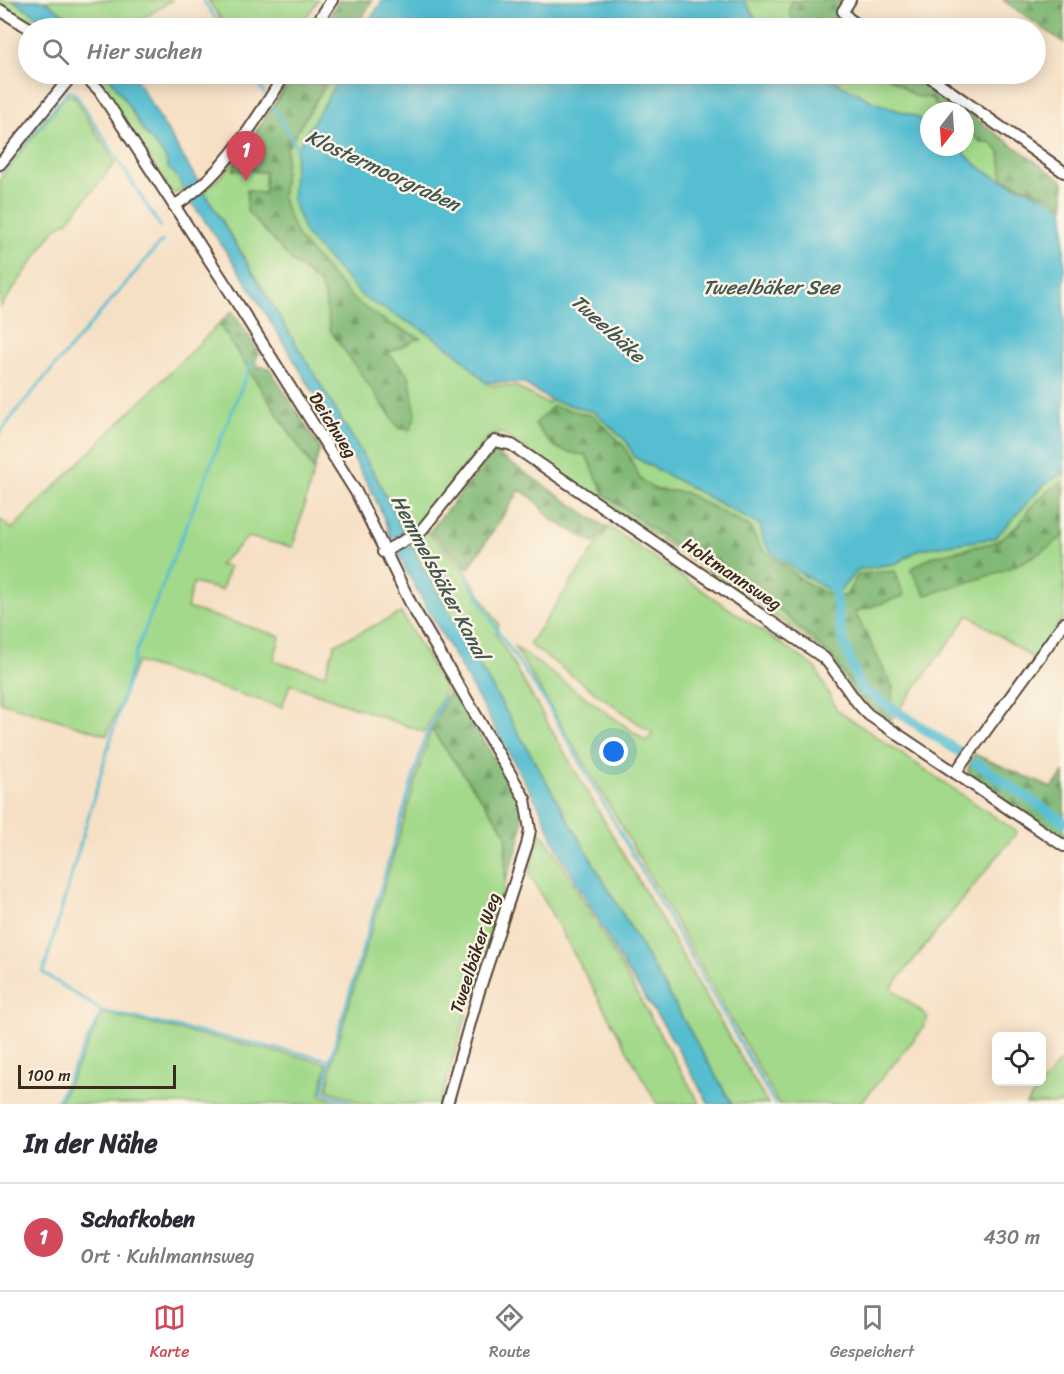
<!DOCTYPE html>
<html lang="de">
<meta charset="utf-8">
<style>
body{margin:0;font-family:Sriracha,sans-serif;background:#f7f7f7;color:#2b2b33}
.controls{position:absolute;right:18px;bottom:18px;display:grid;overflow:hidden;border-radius:9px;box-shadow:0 3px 15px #0003}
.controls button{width:54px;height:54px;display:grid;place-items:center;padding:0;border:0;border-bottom:2px solid #e1e1e2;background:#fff;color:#2b2b33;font:30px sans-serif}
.compass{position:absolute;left:920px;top:102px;width:54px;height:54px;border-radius:50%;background:#fff;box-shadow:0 3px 15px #0003;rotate:197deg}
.scale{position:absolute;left:18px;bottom:15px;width:158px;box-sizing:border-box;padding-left:6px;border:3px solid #3b2a1e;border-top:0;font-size:16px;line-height:21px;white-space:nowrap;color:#3b2a1e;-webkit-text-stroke:4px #fcf5e5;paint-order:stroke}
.you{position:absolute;left:614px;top:752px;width:21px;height:21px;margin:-15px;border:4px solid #fff;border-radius:50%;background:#1a73e8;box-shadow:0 0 0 9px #1a73e833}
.badge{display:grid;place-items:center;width:39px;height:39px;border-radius:50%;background:#d1495b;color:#fff;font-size:20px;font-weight:700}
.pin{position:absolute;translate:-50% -50px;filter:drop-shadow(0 2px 3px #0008)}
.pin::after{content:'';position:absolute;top:32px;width:21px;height:18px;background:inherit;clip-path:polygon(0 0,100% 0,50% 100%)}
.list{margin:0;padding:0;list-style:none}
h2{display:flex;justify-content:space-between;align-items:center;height:78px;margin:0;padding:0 24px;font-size:26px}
h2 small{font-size:20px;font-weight:400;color:#7c7c81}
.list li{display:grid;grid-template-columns:39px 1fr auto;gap:18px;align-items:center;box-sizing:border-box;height:108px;padding:0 24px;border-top:2px solid #e1e1e2}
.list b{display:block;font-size:22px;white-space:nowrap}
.list p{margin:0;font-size:20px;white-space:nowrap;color:#7c7c81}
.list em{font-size:20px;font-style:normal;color:#7c7c81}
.icon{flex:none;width:33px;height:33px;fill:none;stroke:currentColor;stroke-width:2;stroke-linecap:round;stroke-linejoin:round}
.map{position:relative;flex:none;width:1064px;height:1104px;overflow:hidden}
.search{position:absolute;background:#fff;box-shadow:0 3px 15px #0003;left:18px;right:18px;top:18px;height:66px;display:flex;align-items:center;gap:15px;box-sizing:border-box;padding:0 21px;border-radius:33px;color:#7c7c81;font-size:22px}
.sheet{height:186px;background:#fff}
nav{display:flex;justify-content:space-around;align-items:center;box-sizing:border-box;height:84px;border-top:2px solid #e1e1e2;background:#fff;font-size:16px;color:#7c7c81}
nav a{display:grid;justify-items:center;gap:3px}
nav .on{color:#d1495b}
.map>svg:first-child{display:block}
.green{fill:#a2d98a;stroke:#6e8254;stroke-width:1.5;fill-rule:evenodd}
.forest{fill:url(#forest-firs);stroke:#5e724a;stroke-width:1.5}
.water{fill:#55bed1;stroke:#487478;stroke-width:1.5}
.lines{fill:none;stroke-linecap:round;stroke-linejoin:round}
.stream{stroke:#55bed1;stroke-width:3}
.canal{stroke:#55bed1;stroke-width:10}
.minor-casing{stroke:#574537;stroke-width:14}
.minor{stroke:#fff;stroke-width:10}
.labels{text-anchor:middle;stroke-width:5;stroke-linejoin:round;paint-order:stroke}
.street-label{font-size:18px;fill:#3b2a1e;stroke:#fcf5e5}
.water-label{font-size:20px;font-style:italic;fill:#435654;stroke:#fcf5e5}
</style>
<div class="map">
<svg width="1064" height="1104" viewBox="0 0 1064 1104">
<defs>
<pattern id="forest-firs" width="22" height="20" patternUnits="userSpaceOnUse" patternTransform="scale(1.5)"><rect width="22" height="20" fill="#81b976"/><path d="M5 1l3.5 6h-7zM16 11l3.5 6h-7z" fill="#6b9760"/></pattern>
</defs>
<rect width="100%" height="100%" fill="#fcf5e5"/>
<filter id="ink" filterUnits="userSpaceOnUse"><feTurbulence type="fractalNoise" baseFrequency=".0167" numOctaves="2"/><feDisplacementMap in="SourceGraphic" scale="12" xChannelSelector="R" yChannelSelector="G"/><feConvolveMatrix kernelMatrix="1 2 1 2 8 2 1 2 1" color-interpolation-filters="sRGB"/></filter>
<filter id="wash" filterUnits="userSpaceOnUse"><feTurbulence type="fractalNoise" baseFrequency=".008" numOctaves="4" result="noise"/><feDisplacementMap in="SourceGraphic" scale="24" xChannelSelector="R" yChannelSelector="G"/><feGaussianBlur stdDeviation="1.35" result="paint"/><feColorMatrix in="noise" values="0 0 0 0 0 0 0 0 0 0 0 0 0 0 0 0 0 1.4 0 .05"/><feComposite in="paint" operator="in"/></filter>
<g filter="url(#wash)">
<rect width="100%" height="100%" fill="#f6e0c5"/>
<!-- green -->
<path class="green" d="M0 0 14 1 59 28H36L0 6Z
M44 0H172L129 28H84Z
M208 0H318L299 28H227Z
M744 0H792L789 11 797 28H762Z
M91 74H107C121 92 131 110 143 130 151 142 167 152 169 168L181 179 183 191 172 194 114 103Z
M292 74H295L241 154 233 170 265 172V194L247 190 291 260 320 284 325 298 330 330 363 376 387 353 419 337 388 323 354 301 298 238 282 199 287 148 332 74H342L332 93 423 330 457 353 490 385 517 387 548 404 550 400 595 412 627 442 634 457 760 525 805 577 822 584 836 596 857 570 897 563 920 549 995 538 1044 484 1064 472V481L1048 491 1028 510 1020 524 996 542 931 557 926 595C974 580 1026 569 1064 535V617L1034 659 969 615 890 722 858 700 828 656 798 631 501 433 488 437 422 522 403 533 378 480 204 191C242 162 267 114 292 74ZM624 446 640 479 656 490 684 492 750 527 761 548 805 582 832 597 846 596 893 688 841 668 831 655 744 579 696 560 605 495 586 455Z
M822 74H885L915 96 931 98 941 111H929V125L917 117 873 102Z
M66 95 74 96 115 163 67 222 56 228 0 308V179Z
M965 131 972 133 981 143 990 142 1000 152 1003 179 1052 197 1064 205V208C1025 182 992 188 959 147H965Z
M219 324 314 470 293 547 248 537 219 565 229 567 222 590 193 583 187 608 280 636 274 661 325 675 335 644 401 613 446 690 424 732 290 684 282 707 137 662 107 735 0 702V519L12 529Z
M609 527 815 667 837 710 1017 832 891 988 928 1017 921 1031 860 1104H779L611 808 514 646 646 741 653 734 529 644Z
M426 530 465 571 499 624 496 634 768 1104H732L417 557 413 545Z
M431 729 506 833 505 883 440 1104H363L327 1090 333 1058Z
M541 832 560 860 700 1104H657L529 873Z
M103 1013 327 1063 320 1095 342 1104H59Z
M1064 1057V1104H1026Z"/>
<!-- forest -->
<path class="forest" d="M339 0H372L356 28H322Z
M792 0H841L837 15 850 28H797L789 11Z
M1003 0H1064V43Z
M295 74H332L287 148 282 199 298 238 354 300 388 323 420 338 388 353 409 375 416 415 410 430 399 428 330 330 325 298 320 284 291 260 247 211V190L265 194V172L233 170 241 154Z
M885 74H913L965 111H941L931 98 915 96Z
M965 111 1064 182V205L1052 197 1003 179 1000 152 990 142 981 143 972 133 965 131Z
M232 311 259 352 255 361 257 366 269 368 320 448 314 470 219 324Z
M553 406 594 416 624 446 640 479 656 490 684 492 750 527 761 548 805 582 832 597 846 596 858 574 895 571 904 596 855 612 893 688 890 719 860 698 831 655 744 579 696 560 605 495 586 455C556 452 553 448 535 424Z
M494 452 607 528 594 543 552 520 535 500 520 490 468 569 430 531Z
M1064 481V535C1026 569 974 580 926 595L910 569 931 557 996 542 1020 524 1028 510 1048 491Z
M451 688 519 799C528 829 515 855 505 883L506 833 431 729Z
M974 754 1052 788 1064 773V841L968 777V768Z"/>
<!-- water -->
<path class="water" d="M12 0H44L84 28C44 29 44 17 12 0Z
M383 0H744L762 28H364Z
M107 74H133L378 480 403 533 391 539C377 491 346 448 321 405 279 336 239 265 190 201 179 187 183 179 168 168 167 152 150 142 143 130 131 110 121 92 107 74Z
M342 74H822L873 102 917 117 929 125V147H959C992 188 1025 182 1064 208V472L1044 485 995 538 920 549 897 563 857 570 836 596C821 583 772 560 765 543 762 538 762 530 760 525L634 457 627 442 595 412 550 400 523 383 485 382 457 353 423 330 364 298 306 235 292 199 296 151Z
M410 543 417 557 732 1104H709L665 1027 625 968 557 848 541 810 407 572 397 550Z"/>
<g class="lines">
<!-- stream -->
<path class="stream" d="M203 0 222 28
M252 74 264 93
M274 107 299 152
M0 173 67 92H72L77 96 160 226
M252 361 136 652 43 973 102 1011 330 1060 425 738 444 698
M0 433 18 409 162 241
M464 572 501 636 547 704 775 1104
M330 1061 323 1092 353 1104
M56 1104 102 1011"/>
<!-- canal -->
<path class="canal" d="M833 584 842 637 860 687 961 753
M976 763 1064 822"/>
</g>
</g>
<g filter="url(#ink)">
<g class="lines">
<defs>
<path id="minor" d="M850 0 843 11 848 18 862 28
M0 10 29 28
M314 28 332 0
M83 74 99 90 227 287 356 492 412 606 525 799 530 830 527 845 479 991 447 1104
M926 74 1064 172
M0 164 73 74
M174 206C225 174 254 123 285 74
M383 552 420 532 491 444 495 441 512 445 824 658C841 676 850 698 869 715L1064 846
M955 773 1064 623"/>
</defs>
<!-- minor casing -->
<use href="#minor" class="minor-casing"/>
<!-- minor -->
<use href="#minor" class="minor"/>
</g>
</g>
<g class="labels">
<!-- street labels -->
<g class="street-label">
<text transform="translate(333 425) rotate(58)" y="6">Deichweg</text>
<text transform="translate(732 574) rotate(34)" y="6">Holtmannsweg</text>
<text transform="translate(475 953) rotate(-72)" y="6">Tweelbäker Weg</text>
</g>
<!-- water labels -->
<g class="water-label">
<text transform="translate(383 170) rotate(25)" y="7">Klostermoorgraben</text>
<text x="771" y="294">Tweelbäker See</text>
<text transform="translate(608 328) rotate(42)" y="7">Tweelbäke</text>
<text transform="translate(440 577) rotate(62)" y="7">Hemmelsbäker Kanal</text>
</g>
</g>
</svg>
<div class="controls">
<button><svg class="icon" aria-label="locate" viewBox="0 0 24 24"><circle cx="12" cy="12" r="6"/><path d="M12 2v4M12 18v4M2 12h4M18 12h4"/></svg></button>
</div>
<svg class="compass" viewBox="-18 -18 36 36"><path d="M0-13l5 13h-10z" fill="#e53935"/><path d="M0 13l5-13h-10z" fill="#7c7c81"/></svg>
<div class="scale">100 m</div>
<div class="you"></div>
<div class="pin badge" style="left:246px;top:181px">1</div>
<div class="search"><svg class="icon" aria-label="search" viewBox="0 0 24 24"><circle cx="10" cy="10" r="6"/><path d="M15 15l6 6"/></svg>Hier suchen</div>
</div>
<section class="sheet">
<h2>In der Nähe<small></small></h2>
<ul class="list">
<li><span class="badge">1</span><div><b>Schafkoben</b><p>Ort · Kuhlmannsweg</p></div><em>430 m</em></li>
</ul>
</section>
<nav>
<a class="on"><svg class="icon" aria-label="map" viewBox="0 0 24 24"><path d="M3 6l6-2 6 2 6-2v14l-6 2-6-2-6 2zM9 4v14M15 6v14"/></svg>Karte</a>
<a><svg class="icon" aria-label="directions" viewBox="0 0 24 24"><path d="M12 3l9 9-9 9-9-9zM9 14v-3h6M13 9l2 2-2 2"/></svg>Route</a>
<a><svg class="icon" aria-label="saved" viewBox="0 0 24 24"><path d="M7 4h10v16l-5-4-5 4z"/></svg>Gespeichert</a>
</nav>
